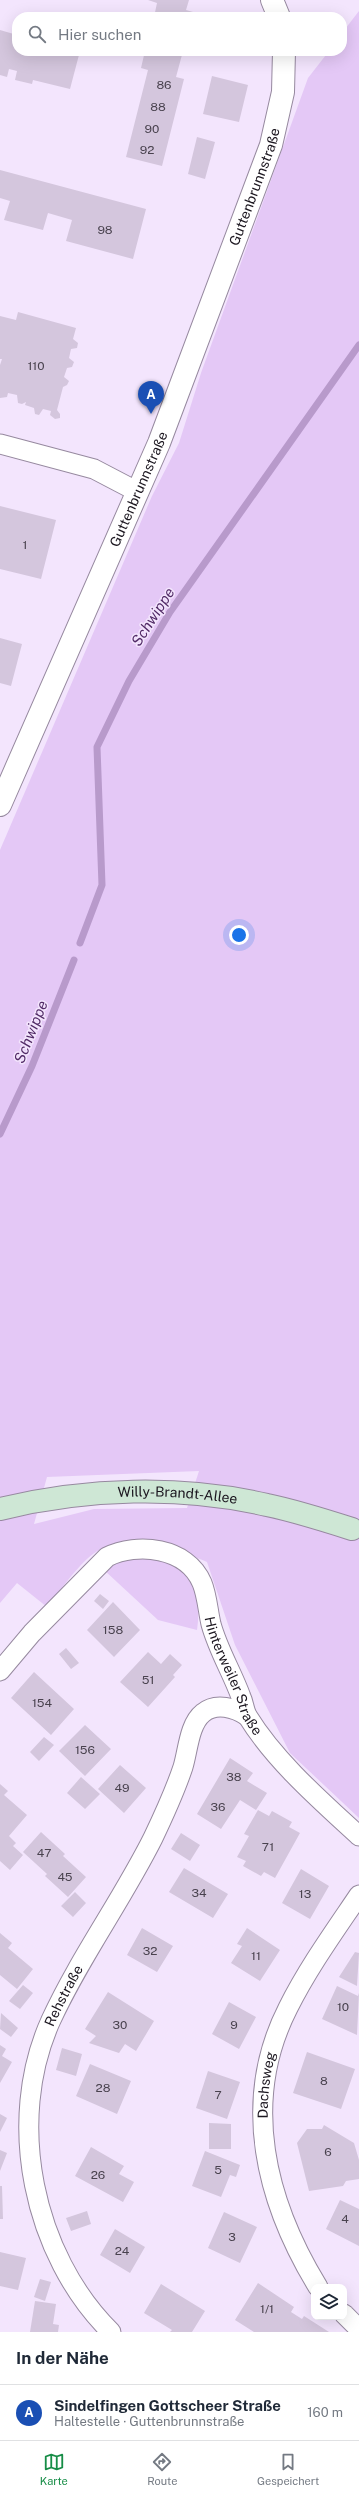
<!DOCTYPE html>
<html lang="de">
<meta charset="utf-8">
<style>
body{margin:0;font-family:"Public Sans",sans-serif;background:#f6f6f7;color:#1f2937}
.controls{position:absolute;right:12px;bottom:12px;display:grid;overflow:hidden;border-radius:8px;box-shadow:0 4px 16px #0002}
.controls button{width:36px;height:36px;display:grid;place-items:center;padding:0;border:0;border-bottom:1px solid #e0e1e3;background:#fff;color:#1f2937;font:20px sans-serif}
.you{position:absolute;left:239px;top:935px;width:14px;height:14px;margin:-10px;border:3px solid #fff;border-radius:50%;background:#1a73e8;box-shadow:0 0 0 6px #1a73e833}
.badge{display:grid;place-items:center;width:26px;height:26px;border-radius:50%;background:#178d47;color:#fff;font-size:13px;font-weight:700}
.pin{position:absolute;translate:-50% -33px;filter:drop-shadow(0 1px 2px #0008)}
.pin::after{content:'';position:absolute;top:21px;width:14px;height:12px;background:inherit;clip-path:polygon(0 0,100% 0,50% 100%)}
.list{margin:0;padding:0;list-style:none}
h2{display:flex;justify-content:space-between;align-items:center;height:52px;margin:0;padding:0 16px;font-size:17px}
h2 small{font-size:13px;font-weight:400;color:#747a83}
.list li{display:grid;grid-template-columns:26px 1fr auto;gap:12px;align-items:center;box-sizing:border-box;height:56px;padding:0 16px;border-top:1px solid #e0e1e3}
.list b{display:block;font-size:15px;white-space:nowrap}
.list p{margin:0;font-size:13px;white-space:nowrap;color:#747a83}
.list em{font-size:13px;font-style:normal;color:#747a83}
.icon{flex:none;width:22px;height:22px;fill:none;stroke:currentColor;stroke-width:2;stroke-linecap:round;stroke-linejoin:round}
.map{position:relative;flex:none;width:359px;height:2332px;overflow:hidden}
.search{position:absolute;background:#fff;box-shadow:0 4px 16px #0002;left:12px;right:12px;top:12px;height:44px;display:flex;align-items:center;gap:10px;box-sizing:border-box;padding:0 14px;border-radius:16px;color:#747a83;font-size:15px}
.sheet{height:108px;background:#fff}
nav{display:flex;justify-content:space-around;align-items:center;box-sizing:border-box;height:56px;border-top:1px solid #e0e1e3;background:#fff;font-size:11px;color:#747a83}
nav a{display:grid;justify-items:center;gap:2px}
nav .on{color:#178d47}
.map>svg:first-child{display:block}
.green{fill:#e4c8f6;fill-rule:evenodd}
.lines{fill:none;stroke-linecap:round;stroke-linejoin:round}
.stream{stroke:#b89acb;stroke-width:7}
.building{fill:#d4c6dd}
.minor-casing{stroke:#96899f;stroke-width:21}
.tertiary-casing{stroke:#96899f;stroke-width:24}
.secondary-casing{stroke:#96899f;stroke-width:24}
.minor{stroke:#fff;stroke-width:19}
.tertiary{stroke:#fff;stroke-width:22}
.secondary{stroke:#cee7d5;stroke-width:22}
.labels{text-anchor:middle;stroke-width:3;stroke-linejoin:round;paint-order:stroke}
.number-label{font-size:12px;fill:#49424e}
.street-label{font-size:14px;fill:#1b161f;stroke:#f3e5fd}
.water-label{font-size:15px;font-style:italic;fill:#522b67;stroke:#f3e5fd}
</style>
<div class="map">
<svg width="359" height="2332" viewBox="0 0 359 2332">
<rect width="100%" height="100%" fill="#f3e5fd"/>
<!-- green -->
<path class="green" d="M359 11V1818L290 1753 235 1645 207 1562C177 1550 122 1532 93 1554 78 1565 59 1592 47 1607L17 1583 0 1603V850L152 496 179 443 201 373 308 78 329 51H342V33ZM199 1471 187 1508 94 1509 34 1524 47 1477Z
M137 1553C149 1557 167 1559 178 1566 199 1578 200 1610 197 1630L158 1620 104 1570 114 1560Z"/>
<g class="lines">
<!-- stream -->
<path class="stream" d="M80 943 102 885 97 747 129 681 170 612 359 345
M0 1134 32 1066 74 960"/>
</g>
<!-- building -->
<path class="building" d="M148 0H189L186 10 193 12 192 17H154L157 3Z
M0 30 17 35V51H80L70 89 33 80 32 84 15 80 17 71 9 69 7 77 0 75Z
M145 51H183L176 77 184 79 162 166 126 157 148 70 141 68Z
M218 51H239L237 56Z
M212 76 248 85 239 122 203 114Z
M197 137 215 142 205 179 188 174Z
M0 170 146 209 133 259 66 241 72 220 48 213 43 230 4 220 10 201 0 198Z
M18 312 76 328 73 339 78 343 77 348 71 349 69 358 74 362 72 367 67 368 64 377 69 381 67 385 63 387 57 410 60 414V418L55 419 50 415 51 411 43 409 39 415 35 414 34 408 25 405 26 402 22 404 18 403 17 395 8 393 7 397 0 398V365L2 359H0V316L16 320Z
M0 506 56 520 41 579 0 569Z
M0 638 22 644 11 686 0 683Z
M100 1594 109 1601 103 1609 94 1601Z
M113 1602 140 1630 114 1657 87 1630Z
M66 1648 79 1663 71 1669 59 1654Z
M148 1652 161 1664 170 1654 182 1665 173 1675 175 1677 148 1707 120 1682Z
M34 1672 74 1709 51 1735 11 1698Z
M85 1725 111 1749 85 1776 59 1751Z
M44 1737 54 1745 39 1761 30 1752Z
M230 1758 253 1773 247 1781 267 1793 256 1810 240 1800 221 1829 197 1814Z
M120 1765 146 1788 124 1813 98 1789Z
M81 1777 100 1794 85 1809 67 1793Z
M0 1784 8 1791 4 1795 27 1815 9 1836 16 1843 13 1846 23 1855 10 1870 0 1861Z
M258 1810 269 1816 272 1811 292 1822 289 1827 300 1833 275 1878 264 1872 261 1876 243 1866 246 1861 237 1857 249 1836 244 1834Z
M41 1832 65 1854 63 1856 86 1877 68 1897 45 1876 47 1874 23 1852Z
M181 1833 200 1845 190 1861 171 1849Z
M184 1868 228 1894 213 1918 169 1892Z
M301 1869 329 1886 310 1919 282 1903Z
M75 1892 86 1903 73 1917 61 1906Z
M142 1928 173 1946 157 1972 127 1955Z
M247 1928 280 1950 260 1981 231 1963 242 1946 237 1944Z
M0 1933 12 1943 8 1948 33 1969 17 1989 0 1975Z
M355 1952 359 1953 357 1986 339 1977Z
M23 1985 33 1993 20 2009 9 2001Z
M337 1986 358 1996 359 1993 357 2035 322 2019Z
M108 1992 154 2021 136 2051 125 2044 119 2053 89 2043 96 2036 85 2029Z
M229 2002 256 2017 239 2049 212 2034Z
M1 2013 18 2028 11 2037 0 2029Z
M0 2045 6 2049 2 2056 12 2062 0 2083Z
M62 2048 82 2054 76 2076 56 2070Z
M307 2052 355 2069 341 2109 293 2093Z
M90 2064 131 2081 117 2114 76 2096Z
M208 2071 240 2082 227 2119 196 2108Z
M0 2114 7 2118 0 2132Z
M209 2123 231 2124V2149H209Z
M324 2125 354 2143 359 2160V2179L346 2181 343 2186 309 2191 297 2143 307 2129H322Z
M91 2147 124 2166 119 2174 134 2182 123 2202 75 2176Z
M0 2150 7 2153 0 2171Z
M205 2151 240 2165 236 2177 230 2175 221 2197 192 2186Z
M0 2186H2L3 2219H0Z
M340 2200 359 2209V2246L326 2229Z
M87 2211 91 2224 71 2231 66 2218Z
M224 2212 257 2227 240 2263 208 2248Z
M115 2229 145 2247 130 2273 100 2255Z
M0 2252 26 2258 18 2290 0 2286Z
M40 2279 51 2282 45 2301 34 2297Z
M258 2283 294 2307 291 2312 302 2319 304 2316 329 2332H254L235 2320Z
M161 2284 205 2311 192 2332H170L172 2330 144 2313Z
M35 2301 56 2304 53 2324 59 2325 58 2332H30Z"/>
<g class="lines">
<defs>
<g id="minor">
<path d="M0 444 94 469 138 492"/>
<path id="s1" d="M0 1671 32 1633 107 1557C137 1542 187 1547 202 1583 207 1595 208 1611 211 1624 218 1650 232 1672 241 1697 244 1703 244 1711 248 1717 275 1761 321 1801 359 1836"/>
<path id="s2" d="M318 2287C266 2202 240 2102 288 2008 308 1968 334 1932 359 1895"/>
<path d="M344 2314 359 2329"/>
<path id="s3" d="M111 2332C33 2255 5 2121 51 2020 80 1957 122 1900 153 1838 164 1815 175 1791 183 1767 188 1751 189 1724 203 1713 216 1702 235 1708 247 1716"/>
</g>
<g id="tertiary">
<path d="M272 0 279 17"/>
<path id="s4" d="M0 805 159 443 271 145 283 92 284 51"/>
</g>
<g id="secondary">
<path id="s5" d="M0 1509C86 1488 181 1485 267 1505 296 1511 324 1520 352 1529"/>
</g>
</defs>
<!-- minor casing -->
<use href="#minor" class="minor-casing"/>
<!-- tertiary casing -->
<use href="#tertiary" class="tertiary-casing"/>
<!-- secondary casing -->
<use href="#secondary" class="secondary-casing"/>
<!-- minor -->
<use href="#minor" class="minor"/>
<!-- tertiary -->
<use href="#tertiary" class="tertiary"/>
<!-- secondary -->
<use href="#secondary" class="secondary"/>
</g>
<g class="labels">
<!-- number labels -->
<g class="number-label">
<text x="164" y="89">86</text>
<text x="158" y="111">88</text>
<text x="152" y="133">90</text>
<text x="147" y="154">92</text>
<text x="105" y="234">98</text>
<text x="36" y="370">110</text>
<text x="25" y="549">1</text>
<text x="113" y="1634">158</text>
<text x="148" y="1684">51</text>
<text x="42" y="1707">154</text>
<text x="85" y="1754">156</text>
<text x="234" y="1781">38</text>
<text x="122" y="1792">49</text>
<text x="218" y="1811">36</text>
<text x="268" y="1851">71</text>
<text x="44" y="1857">47</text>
<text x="65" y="1881">45</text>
<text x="199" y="1897">34</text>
<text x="305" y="1898">13</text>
<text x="150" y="1955">32</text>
<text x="256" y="1960">11</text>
<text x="343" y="2011">10</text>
<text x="120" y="2029">30</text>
<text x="234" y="2029">9</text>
<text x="324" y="2085">8</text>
<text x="103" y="2092">28</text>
<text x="218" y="2099">7</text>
<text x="328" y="2156">6</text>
<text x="218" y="2174">5</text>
<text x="98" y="2179">26</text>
<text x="345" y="2223">4</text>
<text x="232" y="2241">3</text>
<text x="122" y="2255">24</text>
<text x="267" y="2313">1/1</text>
</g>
<!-- street labels -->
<g class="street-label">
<text dy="5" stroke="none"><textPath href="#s4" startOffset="669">Guttenbrunnstraße</textPath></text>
<text dy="5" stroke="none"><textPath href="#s4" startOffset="345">Guttenbrunnstraße</textPath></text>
<text dy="5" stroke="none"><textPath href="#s5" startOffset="179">Willy-Brandt-Allee</textPath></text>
<text dy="5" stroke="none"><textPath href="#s1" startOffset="364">Hinterweiler Straße</textPath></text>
<text dy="5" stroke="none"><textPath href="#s3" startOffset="364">Rehstraße</textPath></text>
<text dy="5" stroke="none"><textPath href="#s2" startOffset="213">Dachsweg</textPath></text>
</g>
<!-- water labels -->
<g class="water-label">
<text transform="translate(153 617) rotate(-57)" y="5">Schwippe</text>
<text transform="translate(31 1032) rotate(-68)" y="5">Schwippe</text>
</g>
</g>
</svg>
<div class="controls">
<button><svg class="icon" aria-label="layers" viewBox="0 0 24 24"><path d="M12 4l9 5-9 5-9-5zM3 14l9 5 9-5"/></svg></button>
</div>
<div class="you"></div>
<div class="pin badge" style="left:151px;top:414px;background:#1a4fb4">A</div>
<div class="search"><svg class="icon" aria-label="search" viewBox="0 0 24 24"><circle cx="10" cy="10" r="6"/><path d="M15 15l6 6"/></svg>Hier suchen</div>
</div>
<section class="sheet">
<h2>In der Nähe<small></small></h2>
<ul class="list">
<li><span class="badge" style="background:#1a4fb4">A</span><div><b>Sindelfingen Gottscheer Straße</b><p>Haltestelle · Guttenbrunnstraße</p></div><em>160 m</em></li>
</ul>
</section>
<nav>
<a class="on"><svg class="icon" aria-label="map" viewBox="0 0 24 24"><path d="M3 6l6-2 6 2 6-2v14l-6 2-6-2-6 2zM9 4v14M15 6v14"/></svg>Karte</a>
<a><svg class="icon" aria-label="directions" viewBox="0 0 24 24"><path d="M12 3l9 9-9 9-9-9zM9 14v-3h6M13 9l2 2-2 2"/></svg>Route</a>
<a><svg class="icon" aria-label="saved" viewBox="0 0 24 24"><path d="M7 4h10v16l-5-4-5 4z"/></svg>Gespeichert</a>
</nav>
